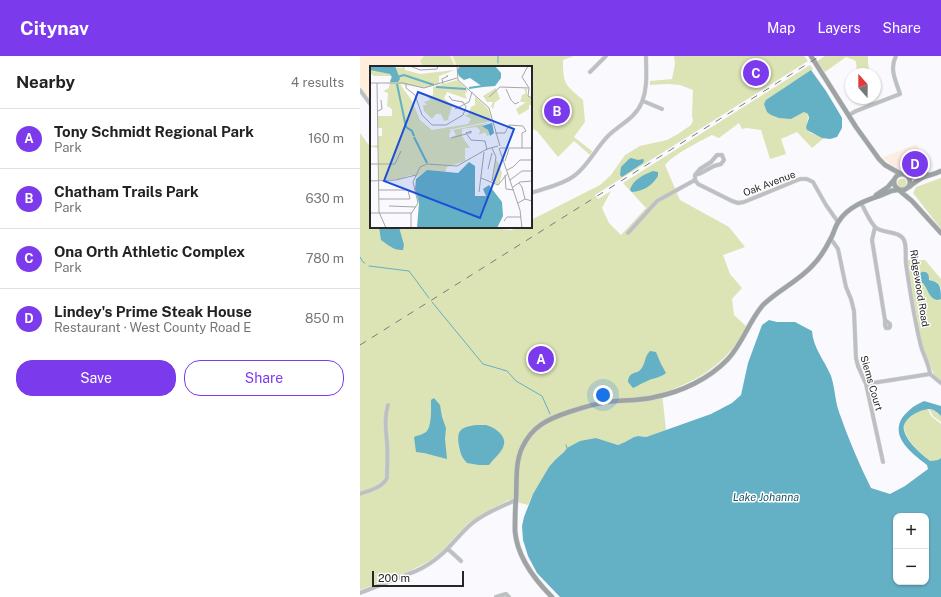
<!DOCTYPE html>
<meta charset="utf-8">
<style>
body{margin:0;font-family:"Public Sans",sans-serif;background:#f2f2f2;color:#222}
.controls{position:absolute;right:12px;bottom:12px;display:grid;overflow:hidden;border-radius:8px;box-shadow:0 1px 3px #0004}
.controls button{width:36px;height:36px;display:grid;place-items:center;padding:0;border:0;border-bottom:1px solid #e0e0e0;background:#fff;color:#222;font:20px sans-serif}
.compass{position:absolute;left:485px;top:12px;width:36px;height:36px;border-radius:50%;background:#fff;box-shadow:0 1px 3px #0004;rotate:339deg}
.scale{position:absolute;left:12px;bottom:10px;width:92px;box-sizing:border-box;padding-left:4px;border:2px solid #27272a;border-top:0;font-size:11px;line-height:14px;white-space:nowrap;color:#27272a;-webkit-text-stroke:3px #fff;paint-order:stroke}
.you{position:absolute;left:243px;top:339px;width:14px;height:14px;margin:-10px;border:3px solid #fff;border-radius:50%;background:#1a73e8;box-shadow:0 0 0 6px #1a73e833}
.badge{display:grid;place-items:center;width:26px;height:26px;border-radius:50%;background:#7c3aed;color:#fff;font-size:13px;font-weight:700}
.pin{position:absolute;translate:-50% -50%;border:2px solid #fff;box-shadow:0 1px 4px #0006}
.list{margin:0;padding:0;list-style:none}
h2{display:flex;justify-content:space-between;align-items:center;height:52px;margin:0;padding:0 16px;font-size:17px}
h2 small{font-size:13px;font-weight:400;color:#767676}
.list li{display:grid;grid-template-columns:26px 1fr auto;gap:12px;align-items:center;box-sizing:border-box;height:60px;padding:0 16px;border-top:1px solid #e0e0e0}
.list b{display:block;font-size:15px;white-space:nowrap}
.list p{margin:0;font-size:13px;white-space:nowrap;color:#767676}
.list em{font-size:13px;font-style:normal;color:#767676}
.actions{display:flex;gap:8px;padding:12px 16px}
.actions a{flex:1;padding:9px 0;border:1px solid #7c3aed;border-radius:16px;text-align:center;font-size:14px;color:#7c3aed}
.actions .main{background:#7c3aed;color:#fff}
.map{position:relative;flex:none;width:581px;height:541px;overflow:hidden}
header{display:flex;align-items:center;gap:24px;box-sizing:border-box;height:56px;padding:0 20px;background:#7c3aed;color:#fff}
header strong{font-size:19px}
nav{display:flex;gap:22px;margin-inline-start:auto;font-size:14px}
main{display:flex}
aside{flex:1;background:#fff}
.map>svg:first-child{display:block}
.commercial{fill:#feede2}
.education{fill:#feeedb}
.green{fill:#dce3b4}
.water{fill:#64b0c4;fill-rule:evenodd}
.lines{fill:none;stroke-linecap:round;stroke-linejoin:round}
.stream{stroke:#64b0c4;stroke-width:1}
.street-casing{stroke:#d4d4d8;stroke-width:4.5}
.secondary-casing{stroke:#d4d4d8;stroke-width:5.5}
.street{stroke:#bcc0c0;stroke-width:3.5}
.secondary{stroke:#9ea3a4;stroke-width:4.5}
.rail{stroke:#7b7b7f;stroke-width:1;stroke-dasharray:7 7;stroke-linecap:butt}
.labels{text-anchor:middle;stroke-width:3;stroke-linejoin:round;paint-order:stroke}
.street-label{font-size:10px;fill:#27272a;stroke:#fff}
.water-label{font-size:11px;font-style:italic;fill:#185766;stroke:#fff}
.inset-river{fill:none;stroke:#64b0c4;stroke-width:2}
.inset-road{fill:none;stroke:#a6a6a9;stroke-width:1}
.view{fill:#1d4ed8;fill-opacity:0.15;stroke:#1d4ed8;stroke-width:2}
.inset-edge{fill:none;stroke:#27272a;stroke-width:2}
</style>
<header>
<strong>Citynav</strong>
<nav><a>Map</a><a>Layers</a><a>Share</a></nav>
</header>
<main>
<aside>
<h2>Nearby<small>4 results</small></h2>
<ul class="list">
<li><span class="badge">A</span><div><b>Tony Schmidt Regional Park</b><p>Park</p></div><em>160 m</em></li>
<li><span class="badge">B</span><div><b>Chatham Trails Park</b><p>Park</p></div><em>630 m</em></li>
<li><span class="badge">C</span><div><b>Ona Orth Athletic Complex</b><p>Park</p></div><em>780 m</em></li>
<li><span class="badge">D</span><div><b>Lindey's Prime Steak House</b><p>Restaurant · West County Road E</p></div><em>850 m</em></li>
</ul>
<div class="actions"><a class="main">Save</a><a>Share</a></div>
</aside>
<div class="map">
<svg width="581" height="541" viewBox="0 0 581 541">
<rect width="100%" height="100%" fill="#fafafe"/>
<!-- commercial -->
<path class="commercial" d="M557 88 563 105 568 110 569 113 556 117H551L541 114 533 110 523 102 526 100Z"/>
<!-- education -->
<path class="education" d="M0 0H93L97 11H11V45L0 30Z"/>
<!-- green -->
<path class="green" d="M64 0H90L95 11H64L60 5Z
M93 0H214L203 4C203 29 205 28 223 44L225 66 214 81 232 95 230 99 214 85 198 101 177 75 171 72V11H97Z
M314 0H444L448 5 235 139 238 143 251 135 242 152 249 167 261 179 286 152 263 127 450 9 453 13 420 35 431 63 444 56 448 58 447 74 451 77 464 82 452 92 437 76 421 83 426 98 410 103 401 74 386 72 382 73 379 67 359 82 352 79C339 86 314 98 305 109L320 144 369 171 385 191 363 199 370 218 382 232 372 243 374 259 386 270C382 278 378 286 372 293 354 315 328 329 302 337L306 374 286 381 278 380 274 381 265 386 258 389 236 382 207 392 204 396 196 403 173 438 168 449 149 444 125 456 107 468 81 496 69 505 50 515 0 534V77L11 92V171H119L121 172 152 174 157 171H171V164L240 129 251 119 265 99 280 90 307 84 318 78 331 69 333 64 332 60 333 34 320 29 308 28 290 29V25L312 23 315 8Z
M465 0H508V8L510 16 503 18H497L496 6 494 4 486 1 465 16 457 5Z
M581 122V173L553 137 556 131Z
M537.5 127a4.5 4.5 0 1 1 9 0a4.5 4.5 0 1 1-9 0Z
M547 204H565L581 223V232L577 226 570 224 562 216 557 220 560 227 563 226C564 228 566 230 567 232 571 238 572 248 581 243V325L574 319 561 285Z
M565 353H568L571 360 581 368V402L578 404 570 405C561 398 537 377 546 364 550 358 559 356 565 353Z
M569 353H572L581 360V366L573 360Z"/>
<!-- water -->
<path class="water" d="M451 14 466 35 478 55 482 62V72L477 81 470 83 462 82 447 74 446 71 449 62 448 58 444 56 431 63 419 62 411 59 407 56 404 48 406 44Z
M271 102 278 104 283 103 284 104 283 107 262 121 260 119 261 111 269 103Z
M293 115 298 116V120C292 130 283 135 272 136L270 134C273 123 284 119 293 115Z
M19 171H39L44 189 43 194C35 195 28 189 21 184Z
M562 216C568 215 569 219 569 224 581 226 581 232 581 243 571 248 568 233 563 227H560L556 226C556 221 557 218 562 216Z
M409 264 417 266H435L452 275C453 292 465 305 471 320 475 332 475 345 479 356 488 382 499 408 511 432L530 438 545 430 568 413 567 409C553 398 530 382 542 362 545 358 549 354 553 351 556 349 560 347 564 345L581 350V360C578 357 574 354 571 353 561 352 541 363 544 374 546 385 561 398 570 405L578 404 581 402V541H200L177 517 168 500 163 484 162 470 164 461 173 438 189 411 196 403 204 396 207 392 220 385 236 382 258 389 265 386 274 381 278 380 286 381 306 374 351 358 372 347 381 339 388 307 402 269ZM536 460H566V526H536Z
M290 295 296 296 301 308 306 317C300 322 292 322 285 326 280 328 278 330 273 332L268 326C269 314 277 319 281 313 286 307 284 301 290 295Z
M74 342 80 349 82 361 86 372 85 383 87 403 64 397 56 396 54 381C58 379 62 379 66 376 72 371 71 352 71 344Z
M116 369C119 369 123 369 126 369 134 371 146 379 144 388 143 396 133 403 129 409H119L107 407C101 400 101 399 99 390 96 374 101 371 116 369Z"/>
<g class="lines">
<!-- stream -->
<path class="stream" d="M138 7V0
M138 11V10
M0 201 3 206 5 207
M9 210 49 215 55 223 69 242
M72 246 123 308 147 315 156 325 182 340 190 358
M206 389 207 392"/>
<defs>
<path id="street" d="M230 16 246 0
M0 34 11 49
M283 45 302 53
M489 59 496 55 540 38C536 25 529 13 536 0
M335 119 341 117 354 110 361 108 364 104 362 99H357L351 106 340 113 335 119V124L338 128 372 145 378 147 384 146 440 123H447L453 126 466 149 478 166
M171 137C185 132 202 129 214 120 228 110 236 92 248 80 260 68 275 63 282 46 288 31 286 15 286 0
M501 147C505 154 509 164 515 171 522 178 539 174 544 184 547 191 545 201 546 208 550 235 554 261 560 286 562 297 569 307 570 318
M515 171 512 184 525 264V269L526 272H529L530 271V268L525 264
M268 177 297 145 335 124
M471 183 478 193 486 231 491 243 494 255 496 302 498 310 506 328 523 406
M506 328 570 318 581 327
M0 438C10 434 22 432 27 422 27 411 28 399 27 387 26 374 24 362 28 349
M88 493 101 505
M0 537 56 515C65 511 74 505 82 498 92 489 100 478 110 469 123 458 140 451 156 444
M136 541 146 538 149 541"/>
<path id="secondary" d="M451 0 496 71 519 103 525 109 541 118
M534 126a8 8 0 1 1 16 0a8 8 0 1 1-16 0Z
M548 120 554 121 566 117
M549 131C554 127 559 123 564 121 570 119 575 118 581 115
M540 135 552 145 581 177
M516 139 528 131 533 125
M192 541C174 523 157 501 155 475 155 464 155 453 156 443 157 426 155 407 162 392 172 370 188 363 209 356 221 352 234 348 247 346 262 344 279 345 295 341 321 336 349 323 368 303 383 287 389 265 403 249 418 234 439 225 453 209 461 201 466 192 471 182 474 177 475 170 479 165 488 151 504 145 519 140 526 138 529 134 537 134"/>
</defs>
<!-- street casing -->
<use href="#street" class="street-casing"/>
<!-- secondary casing -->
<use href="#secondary" class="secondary-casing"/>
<!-- street -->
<use href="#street" class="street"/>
<!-- secondary -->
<use href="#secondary" class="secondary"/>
<!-- rail -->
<path class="rail" d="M0 289 460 0"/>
</g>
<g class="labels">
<!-- street labels -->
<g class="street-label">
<text transform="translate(409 127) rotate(-21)" y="4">Oak Avenue</text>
<text transform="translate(560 232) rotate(81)" y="4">Ridgewood Road</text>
<text transform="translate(512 327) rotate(74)" y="4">Siems Court</text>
</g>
<!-- water labels -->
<g class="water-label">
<text x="406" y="445">Lake Johanna</text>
</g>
</g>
<!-- overview -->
<g transform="translate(10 10)">
<rect width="162" height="162" fill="#fafafe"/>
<path d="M0 0 32 2 34 0 35 4 50 8 85 4 69 10V18L54 22 30 18 42 35 50 54 62 64 98 58 101 53 94 49H98L101 41 105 39V30L118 43 122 55 78 64H81L79 69 80 72 86 69 83 64 122 56 112 59 118 64 119 69 117 70 115 66 109 69 110 64 106 61 92 63V70L100 82H95V95L77 101 75 107 57 104 47 111 40 109 30 113 9 114 8 82 1 81 0 86V80L8 79V70H12V62H8V50H22V43L17 40 18 27 13 25 19 22 21 10H4L0 7ZM87 14 98 24 95 28 97 33 77 26 74 32 80 38H83L78 53 80 56 78 54 74 55 71 48H66L62 53 54 45 53 39H57L54 36 60 34 58 31 63 29V21ZM126 22 130 33 125 36 123 43 121 40 123 36H117L113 30ZM154 23H157V29L162 32V39H159V43L149 49 146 43 156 36 158 38 156 36H150L152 29 156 27ZM126 94 128 96 132 107 129 119 123 116Z" fill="#dce3b4"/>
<path d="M0 0H25L30 13 28 16H20L22 11 20 8 0 4ZM90 0H125L131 7V12L125 20 113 21 100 12 94 14 89 10 87 4ZM122 57 124 67 120 70 118 64 112 60ZM99 96 105 100V130H116L113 123 119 119 132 136 133 150 127 162H47L49 137 45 123 46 113 57 104 88 107Z" fill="#64b0c4"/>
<path class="inset-river" d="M27 11 34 9 64 19M27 18 36 61M66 21 96 23M99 22 113 20M36 61 42 65 44 70M44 71 57 97"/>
<path class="inset-road" d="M40 0 50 4 67 3 68 0M87 0 88 14 119 42 130 80M158 0 152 11 159 22 158 30 162 32M0 17H33L54 22 87 12M7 17 9 146 16 162M36 18V22L45 29 52 49 62 59H76L93 49 96 41 93 36 82 34 79 30M73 18 72 13 78 10H76M136 23 141 34 145 38 149 36M119 31 130 21 159 22M85 43 99 36 102 26M8 45 12 43 11 34M101 65V67H96L99 66ZM96 67 101 74 115 75 117 84M125 67H135L139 59 153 60 156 65 152 67V82M81 72 96 68M122 82 126 91 122 115M129 82 150 144 152 162M130 82H162M0 87V147M135 95 139 83M0 98H25L31 85M118 103 122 87M137 104 143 101 150 94H162M135 109 136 123 144 124M111 112 128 119 138 107M140 114 152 105H162M0 115 26 114 46 109M149 117 152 121 155 133M143 121 150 116 162 115M8 124H38L40 133H9M109 126 114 86M148 137 155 133 162 135M19 140 46 141M0 147H42M134 155 137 151H151M41 162V148L48 137 43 116 50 101 57 98 87 100 117 83 128 80"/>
<path class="view" d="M48 26 144 63 110 152 14 115Z"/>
<rect width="162" height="162" class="inset-edge"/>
</g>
</svg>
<div class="controls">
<button>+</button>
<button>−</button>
</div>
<svg class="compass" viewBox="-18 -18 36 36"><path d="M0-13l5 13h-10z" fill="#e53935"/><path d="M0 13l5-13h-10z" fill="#767676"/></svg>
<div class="scale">200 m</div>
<div class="you"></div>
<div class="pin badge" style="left:181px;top:303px">A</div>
<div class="pin badge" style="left:197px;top:55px">B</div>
<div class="pin badge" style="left:396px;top:17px">C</div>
<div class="pin badge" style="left:555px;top:108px">D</div>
</div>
</main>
